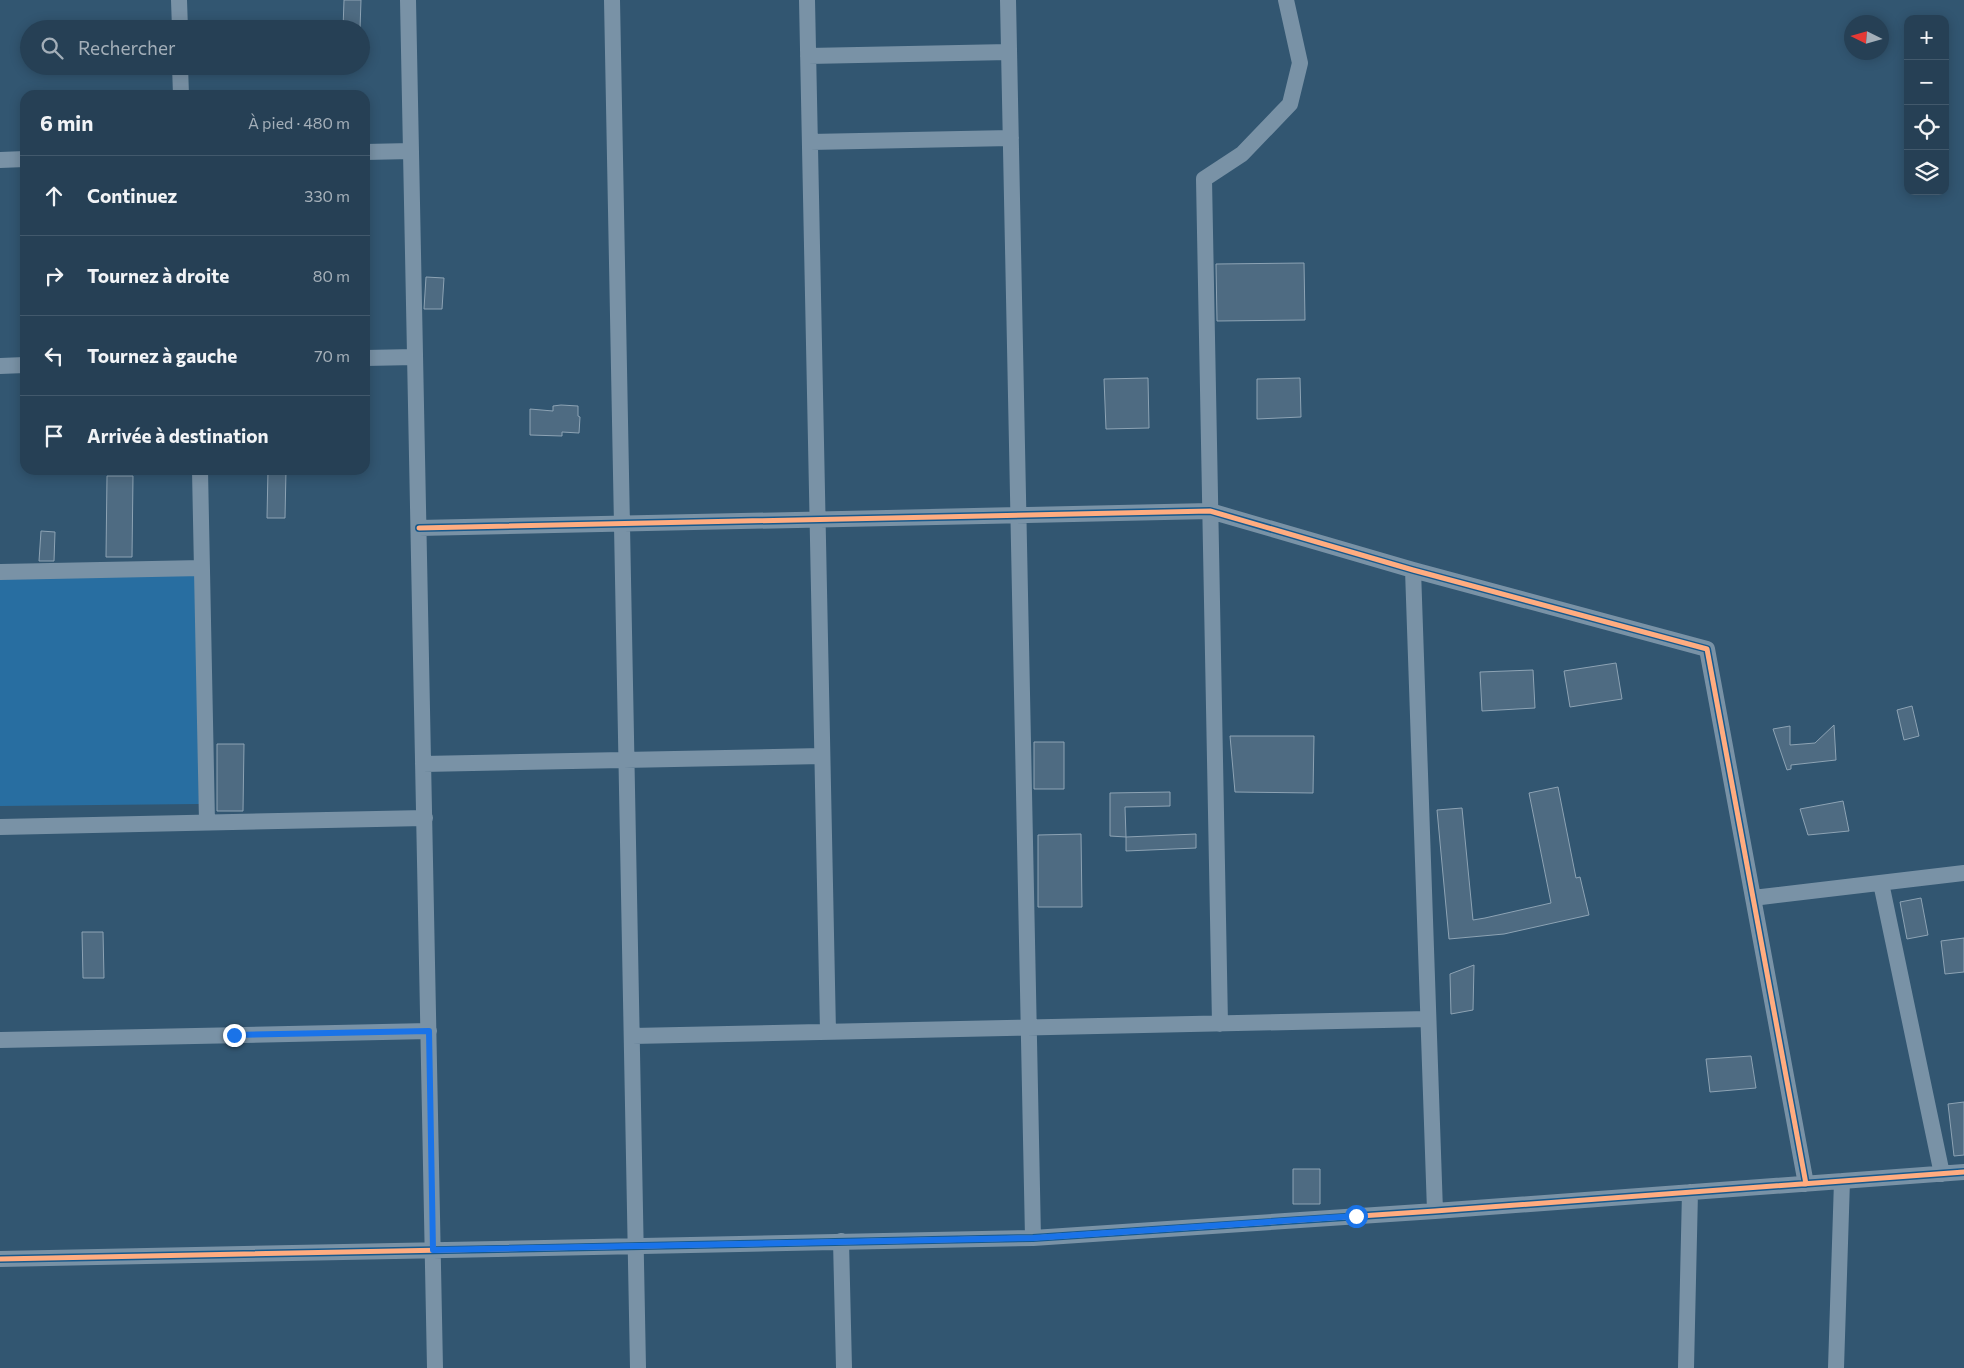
<!DOCTYPE html>
<html lang="fr">
<meta charset="utf-8">
<style>
body{margin:0;font-family:Commissioner,sans-serif;background:#324b5f;color:#f1f3f6}
.controls{position:absolute;right:15px;top:15px;display:grid;overflow:hidden;border-radius:10px;box-shadow:0 2px 12px #0003}
.controls button{width:45px;height:45px;display:grid;place-items:center;padding:0;border:0;border-bottom:1px solid #42596c;background:#264055;color:#f1f3f6;font:25px sans-serif}
.compass{position:absolute;left:1844px;top:15px;width:45px;height:45px;border-radius:50%;background:#264055;box-shadow:0 2px 12px #0003;rotate:275deg}
.stop{position:absolute;width:15px;height:15px;margin:-11px;border:4px solid #1a73e8;border-radius:50%;background:#fff}
.stop.end{background:#1a73e8;border-color:#fff;box-shadow:0 1px 5px #0008}
.list{margin:0;padding:0;list-style:none}
h2{display:flex;justify-content:space-between;align-items:center;height:65px;margin:0;padding:0 20px;font-size:21px}
h2 small{font-size:16px;font-weight:400;color:#a4afb9}
.list li{display:grid;grid-template-columns:32px 1fr auto;gap:15px;align-items:center;box-sizing:border-box;height:80px;padding:0 20px;border-top:1px solid #42596c}
.list b{display:block;font-size:19px;white-space:nowrap}
.list em{font-size:16px;font-style:normal;color:#a4afb9}
.icon{flex:none;width:28px;height:28px;fill:none;stroke:currentColor;stroke-width:2;stroke-linecap:round;stroke-linejoin:round}
.map{position:relative;flex:none;width:1964px;height:1368px;overflow:hidden}
.search{position:absolute;background:#264055;box-shadow:0 2px 12px #0003;left:20px;top:20px;width:350px;height:55px;display:flex;align-items:center;gap:12px;box-sizing:border-box;padding:0 18px;border-radius:28px;color:#a4afb9;font-size:19px}
.panel{position:absolute;background:#264055;box-shadow:0 2px 12px #0003;left:20px;top:90px;width:350px;height:385px;border-radius:15px}
.map>svg:first-child{display:block}
.green{fill:#286ea1}
.building{fill:#4e6b82;stroke:#8da3b4}
.lines{fill:none;stroke-linecap:round;stroke-linejoin:round}
.minor{stroke:#7992a6;stroke-width:16}
.cycleway-casing{stroke:#17598c;stroke-width:8}
.cycleway{stroke:#ffac80;stroke-width:5}
.route{stroke:#1a73e8;stroke-width:6}
</style>
<div class="map">
<svg width="1964" height="1368" viewBox="0 0 1964 1368">
<rect width="100%" height="100%" fill="#325671"/>
<!-- green -->
<path class="green" d="M196 575 199 804 0 806V578Z"/>
<!-- building -->
<path class="building" d="M344 0H361L360 29H343Z
M1304 263 1305 320 1217 321 1216 264Z
M426 277 444 278 442 309H424Z
M1148 378 1149 428 1106 429 1104 379Z
M1300 378 1301 417 1257 419V379Z
M561 405 578 406V416L580 417 579 433 562 432V436L530 435V409L553 411V406Z
M268 470H286L285 518H267Z
M107 476H133L132 557H106Z
M41 531 55 532 54 561H39Z
M1616 663 1622 699 1570 707 1564 671Z
M1533 670 1535 708 1482 711 1480 672Z
M1912 706 1919 736 1904 740 1897 710Z
M1834 725 1836 760 1791 765V769L1787 770 1773 729 1790 726V745L1815 743Z
M1230 736H1314L1313 793 1235 792Z
M1034 742H1064V789H1034Z
M217 744H244L243 811H217Z
M1558 787 1576 878 1580 877 1589 915 1504 934 1449 939 1437 810 1462 808 1473 920 1485 918 1551 903 1529 793Z
M1170 792V806L1125 807 1126 837 1110 836V793Z
M1843 801 1849 831 1808 835 1800 809Z
M1081 834 1082 907H1038V835Z
M1196 834V848L1126 851V837Z
M1921 898 1928 935 1907 939 1900 902Z
M82 932H103L104 978H83Z
M1964 938V972L1945 974 1941 941Z
M1474 965 1473 1010 1451 1014 1450 974Z
M1751 1056 1756 1088 1710 1092 1706 1059Z
M1964 1102V1155L1954 1156 1948 1104Z
M1293 1169H1320V1204H1293Z"/>
<g class="lines">
<!-- minor -->
<path class="minor" d="M179 0 180 29
M408 0 435 1368
M612 0 638 1368
M807 0 828 1032
M1008 0 1033 1238
M808 56 1009 52
M180 66 181 95
M810 142 1011 138
M365 152 411 151
M0 160 25 159
M365 358 415 357
M0 366 25 365
M200 470 207 822
M419 528 1210 511 1413 570 1707 649 1806 1184
M1413 570 1435 1211
M0 572 202 568
M423 764 822 756
M0 827 425 818
M1881 883 1942 1174
M1753 898 1964 873
M1220 1024 1204 179 1242 154 1290 104 1300 63 1286 0
M632 1036 1428 1019
M0 1040 429 1031
M841 1241 844 1368
M0 1259 1033 1238 1435 1211 1964 1172
M1686 1368 1690 1192
M1836 1368 1842 1181"/>
<defs>
<path id="cycleway" d="M419 528 1210 511 1413 570 1707 649 1806 1184
M0 1259 1033 1238 1435 1211 1964 1172"/>
</defs>
<!-- cycleway casing -->
<use href="#cycleway" class="cycleway-casing"/>
<!-- cycleway -->
<use href="#cycleway" class="cycleway"/>
</g>
<g class="lines">
<!-- route -->
<path class="route" d="M234 1035 429 1031 433 1250 1033 1238 1356 1216"/>
</g>
</svg>
<div class="controls">
<button>+</button>
<button>−</button>
<button><svg class="icon" aria-label="locate" viewBox="0 0 24 24"><circle cx="12" cy="12" r="6"/><path d="M12 2v4M12 18v4M2 12h4M18 12h4"/></svg></button>
<button><svg class="icon" aria-label="layers" viewBox="0 0 24 24"><path d="M12 4l9 5-9 5-9-5zM3 14l9 5 9-5"/></svg></button>
</div>
<svg class="compass" viewBox="-18 -18 36 36"><path d="M0-13l5 13h-10z" fill="#e53935"/><path d="M0 13l5-13h-10z" fill="#a4afb9"/></svg>
<div class="stop" style="left:1356px;top:1216px"></div>
<div class="stop end" style="left:234px;top:1035px"></div>
<div class="search"><svg class="icon" aria-label="search" viewBox="0 0 24 24"><circle cx="10" cy="10" r="6"/><path d="M15 15l6 6"/></svg>Rechercher</div>
<section class="panel">
<h2>6 min<small>À pied · 480 m</small></h2>
<ul class="list">
<li><svg class="icon" aria-label="ahead" viewBox="0 0 24 24"><path d="M12 20V5M6 11l6-6 6 6"/></svg><div><b>Continuez</b></div><em>330 m</em></li>
<li><svg class="icon" aria-label="right" viewBox="0 0 24 24"><path d="M7 20v-9h11M14 6l5 5-5 5"/></svg><div><b>Tournez à droite</b></div><em>80 m</em></li>
<li><svg class="icon" aria-label="left" viewBox="0 0 24 24"><path d="M17 20v-9H6M10 6l-5 5 5 5"/></svg><div><b>Tournez à gauche</b></div><em>70 m</em></li>
<li><svg class="icon" aria-label="arrive" viewBox="0 0 24 24"><path d="M6 21V4h12l-3 4 3 4H6"/></svg><div><b>Arrivée à destination</b></div></li>
</ul>
</section>
</div>
